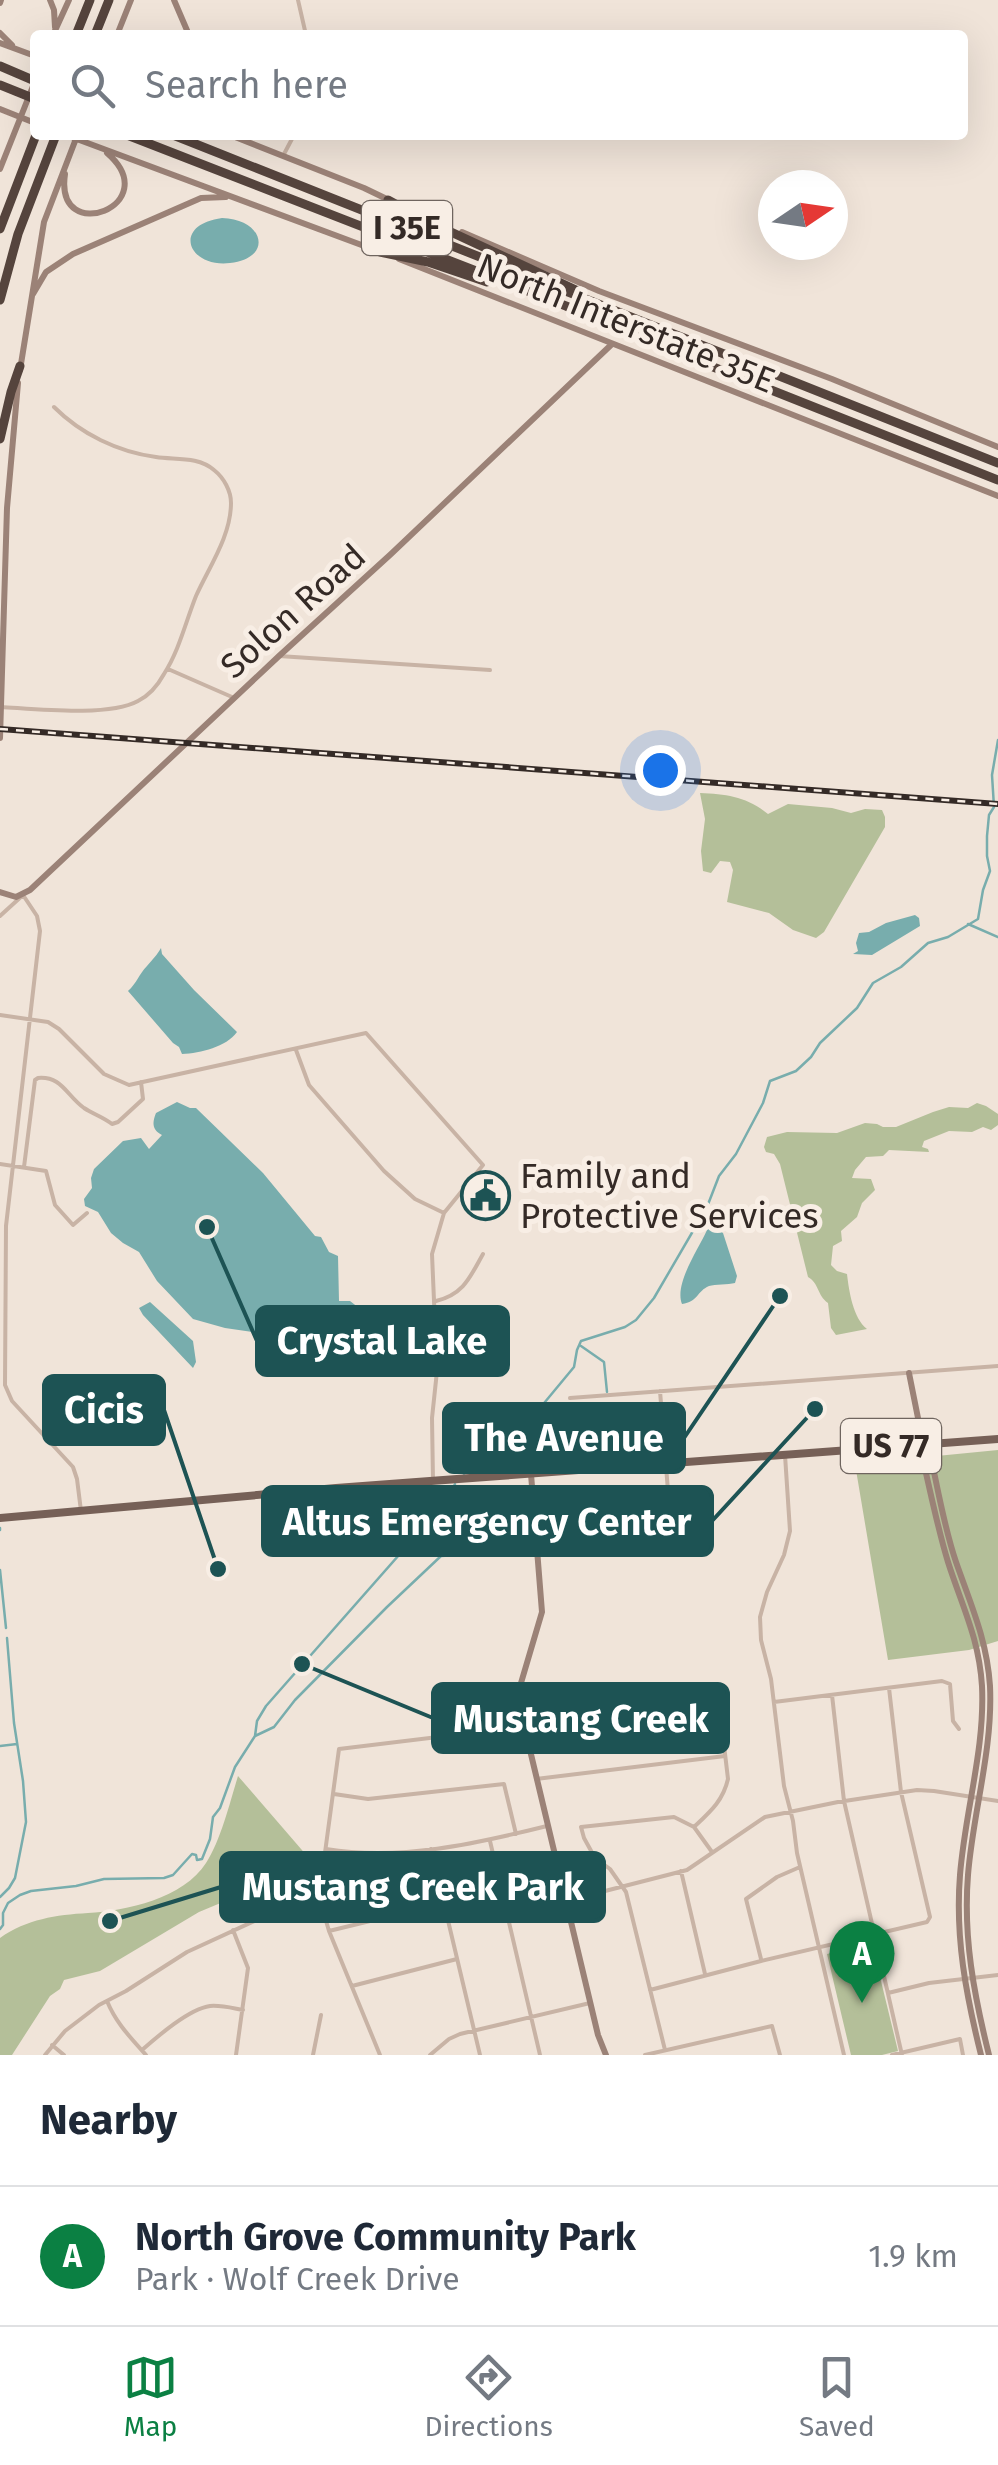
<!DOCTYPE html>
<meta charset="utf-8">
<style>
body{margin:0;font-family:"Fira Sans",sans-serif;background:#f2f2f3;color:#1f2937}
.compass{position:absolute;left:758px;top:170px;width:90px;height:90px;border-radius:50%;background:#fff;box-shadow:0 10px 40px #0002;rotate:77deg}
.you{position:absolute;left:660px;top:770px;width:35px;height:35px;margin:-25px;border:8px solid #fff;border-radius:50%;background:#1a73e8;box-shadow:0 0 0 15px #1a73e833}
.badge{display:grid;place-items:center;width:65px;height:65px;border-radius:50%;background:#0b8043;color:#fff;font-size:32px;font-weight:700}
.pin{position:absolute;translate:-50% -82px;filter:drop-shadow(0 2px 5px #0008)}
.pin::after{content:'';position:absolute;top:52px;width:35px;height:30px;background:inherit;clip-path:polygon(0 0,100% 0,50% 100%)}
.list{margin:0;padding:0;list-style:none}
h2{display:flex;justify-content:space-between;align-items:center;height:130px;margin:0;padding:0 40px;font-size:42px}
h2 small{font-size:32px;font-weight:400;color:#747a83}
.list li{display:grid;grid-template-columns:65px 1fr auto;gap:30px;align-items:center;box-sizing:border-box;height:140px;padding:0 40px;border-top:2px solid #e0e1e3}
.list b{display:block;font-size:38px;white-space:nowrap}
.list p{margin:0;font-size:32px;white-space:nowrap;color:#747a83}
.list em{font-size:32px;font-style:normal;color:#747a83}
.icon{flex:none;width:55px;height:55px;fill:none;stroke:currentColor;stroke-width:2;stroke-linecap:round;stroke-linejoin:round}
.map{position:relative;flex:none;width:998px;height:2055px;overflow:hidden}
.search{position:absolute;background:#fff;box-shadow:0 10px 40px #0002;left:30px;right:30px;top:30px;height:110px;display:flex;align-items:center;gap:25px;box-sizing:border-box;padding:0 35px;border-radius:10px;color:#747a83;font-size:38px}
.sheet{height:270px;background:#fff}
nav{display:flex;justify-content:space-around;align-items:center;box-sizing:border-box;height:140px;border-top:2px solid #e0e1e3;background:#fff;font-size:28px;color:#747a83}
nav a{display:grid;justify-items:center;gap:5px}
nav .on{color:#0b8043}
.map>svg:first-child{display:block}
.green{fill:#b4bf99}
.water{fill:#78adad}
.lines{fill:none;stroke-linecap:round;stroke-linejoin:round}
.stream{stroke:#78adad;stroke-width:2.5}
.street{stroke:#c8b3a5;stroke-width:4}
.secondary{stroke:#9b8277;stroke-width:6}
.primary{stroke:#766057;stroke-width:8}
.highway{stroke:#55443d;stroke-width:9}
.rail-casing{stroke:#342a26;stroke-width:6}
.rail{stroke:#f8eee5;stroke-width:2.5;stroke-dasharray:8;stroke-linecap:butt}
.labels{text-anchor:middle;stroke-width:10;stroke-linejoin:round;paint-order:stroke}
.shield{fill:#f8eee5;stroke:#6f655f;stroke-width:2.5}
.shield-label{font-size:32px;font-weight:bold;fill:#342a26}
.street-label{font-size:35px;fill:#342a26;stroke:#f8eee5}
.poi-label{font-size:35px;fill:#342a26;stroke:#f8eee5;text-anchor:start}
.leader{fill:none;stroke:#1d5354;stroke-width:4}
.callout-dot{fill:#1d5354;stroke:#f8eee5;stroke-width:4}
.callout{fill:#1d5354;stroke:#1d5354;stroke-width:4}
.callout-label{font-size:38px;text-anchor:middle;font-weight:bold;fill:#fff}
</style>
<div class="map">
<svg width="998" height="2055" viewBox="0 0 998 2055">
<rect width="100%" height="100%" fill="#f0e4d9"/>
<!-- green -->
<path class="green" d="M700 793C727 794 747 797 768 814L788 804 832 808 851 813 865 809 882 810 885 817V827L824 932 816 938 793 930 769 913 727 902 733 870 730 862 720 861 711 873 703 871 701 851 705 819Z
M977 1103 986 1106 998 1114V1125L991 1130 983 1127 972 1132 949 1131 924 1141 922 1147 928 1149 929 1152 889 1150 883 1156 866 1157 855 1170 852 1178 871 1179 875 1190 862 1203 857 1217 841 1231 842 1241 833 1246 831 1265 837 1271 847 1274C849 1291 853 1318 867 1329L836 1335 831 1328 828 1303C817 1295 819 1283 808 1277L780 1164 774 1154 766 1152 764 1147 767 1137 787 1132 837 1133 865 1123 877 1124 883 1127H896L933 1112 949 1107 968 1108Z
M998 1450V1641L969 1650 888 1660 855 1464Z
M238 1776 314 1864 199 1912 100 1971 64 1980 60 1989 50 1996 12 2055H0V1938C27 1919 56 1915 88 1913 126 1911 184 1898 206 1863 221 1840 230 1802 238 1776Z
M872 1944 898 2051 882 2055H851L827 1954Z"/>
<!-- water -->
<path class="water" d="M222 218C264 219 274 258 230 263 188 268 171 225 222 218Z
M915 915 919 918 920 926 872 955 853 954 858 951 856 943 859 933 869 932 886 923Z
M161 948 162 954 194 990 237 1032C226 1047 201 1053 182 1054L179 1047 173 1043 128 991C137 983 139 974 147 966 153 959 157 955 161 948Z
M177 1102 190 1108H196L263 1173 315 1236 321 1237 329 1252 338 1256 339 1301H350L359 1308C361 1316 359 1326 362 1333 367 1347 371 1350 359 1363L331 1359 301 1344 259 1333 225 1328 193 1319 157 1281 139 1252 123 1243 111 1233 98 1212 85 1206 84 1199 92 1188 91 1178 94 1169 123 1141 141 1138 149 1149 162 1135C152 1130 152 1123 156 1113Z
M712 1226 723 1233 737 1276 735 1283C728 1285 715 1284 709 1286 697 1291 698 1302 682 1304 674 1284 698 1250 707 1230Z
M150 1302 193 1341 196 1362 193 1368 143 1315 139 1308Z"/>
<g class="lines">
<!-- stream -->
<path class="stream" d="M968 924 998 937
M581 1346 604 1362 607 1392
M464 1474C477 1460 490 1445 506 1432 517 1424 531 1418 540 1408L574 1367 577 1350 581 1341 625 1327 636 1320 654 1298 707 1207 719 1176 736 1154 763 1103 770 1081 796 1071 811 1057 820 1043 857 1008 873 983 901 967 928 943 948 937 978 919 983 890 990 871 987 856V836L989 815 994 807 992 775 998 740
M0 1530V1528
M0 1570 6 1628
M255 1736 274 1727 295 1700 387 1607 441 1556 524 1551
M0 1746 17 1744
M0 1897 9 1888 15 1878 26 1822 23 1781 14 1723 7 1638
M0 1929 3 1925V1913L8 1903 20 1895 31 1891 76 1886 104 1879 164 1878 173 1875 192 1854 196 1855 197 1860 202 1859 210 1839 213 1817 220 1808 235 1767 255 1736 257 1721 266 1706 443 1505 455 1484"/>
<!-- street -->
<path class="street" d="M298 0 306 35
M283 156 294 135
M279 656 490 670
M168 669 232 697
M1 707C36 709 109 717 138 701 150 695 158 685 164 674 179 651 186 621 196 596 209 567 231 536 231 503 231 491 224 478 214 470 198 456 175 460 156 457 118 452 81 434 54 407
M0 916 23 895 37 916 40 931 6 1226 5 1385 12 1401 73 1467 77 1479 81 1511
M0 1015 48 1022 59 1029 104 1074 129 1085 366 1033 483 1165 444 1213 432 1254 437 1371 432 1418 433 1481
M296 1050 309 1085 384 1171 415 1199 444 1213
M0 1164 46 1171 55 1205 73 1225 87 1213
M24 1167 35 1080 38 1078C62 1076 66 1095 84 1108 93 1114 103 1117 112 1124L118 1122 143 1099 141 1082
M436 1301C464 1294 470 1277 483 1254
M660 1391 672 1541
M570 1398 998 1366
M785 1455 790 1531 784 1555 767 1592 760 1617 761 1640 771 1679 784 1786 793 1821 797 1853 844 2055
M832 1695 844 1801 902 2055
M774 1702 942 1681 950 1684 953 1721 959 1729
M536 1779 725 1756
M334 1794 368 1799 504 1784 516 1834
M490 1841 540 2055
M326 1849C400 1861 475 1844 547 1826
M431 1849 480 2055
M681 1871 705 1974
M566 1901 687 1870 765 1817 838 1802 917 1790 934 1791 998 1801
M233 1930 248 1968 236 2055
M329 1931 444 1903
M761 1959 746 1899 777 1877 800 1867
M352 1986 457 1959
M650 1990 761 1961 927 1922 930 1917 901 1792 889 1688
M888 1993 929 1983 998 1975
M107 2001C116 2023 130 2037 146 2055
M52 2045 64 2055
M142 2050C158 2036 189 2009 210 2006 221 2005 232 2008 243 2010
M665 2050 626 1892 610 1869 595 1858 584 1838 581 1827 674 1817 694 1827 712 1852
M45 2055 65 2031 99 2005 126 1991 187 1952 289 1905 319 1897
M313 2055 321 2015
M380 2055 329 1931 319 1897 339 1749 719 1703 728 1779C723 1801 710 1812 694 1827
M430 2055 449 2039 460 2034 590 2003
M645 2055 772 2026 780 2055
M892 2055 960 2039 963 2055"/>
<!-- secondary -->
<path class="secondary" d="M50 0 54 10 55 27
M174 0 189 35
M0 3 1 0
M0 33 12 45
M53 35 69 0
M117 35 131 0
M135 35H152
M0 43 35 56
M0 109 35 123
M66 135 383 253
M230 135 364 188 391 201
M0 169 35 81
M65 174C54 248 167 205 107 153
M462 232 599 291 832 379 998 447
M399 259 998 496
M33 294 46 272 73 254 201 198 226 197
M20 370 44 222 77 136
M0 738 7 508 18 383
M0 892 16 897 30 890 279 656 391 554 611 345
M909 1373 923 1443
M919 1444C929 1483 936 1523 948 1562 962 1606 979 1638 982 1686 985 1750 965 1811 960 1875 955 1937 966 1995 981 2055
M928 1444C937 1483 943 1524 956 1562 971 1605 987 1640 990 1686 993 1750 973 1812 968 1875 963 1937 974 1995 989 2055
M531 1474 542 1612 521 1683 519 1704 598 2035 606 2055"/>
<!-- primary -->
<path class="primary" d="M0 1518 336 1488 998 1439"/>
<!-- highway -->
<path class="highway" d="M76 35 90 0
M95 35 109 0
M0 66 35 81
M0 85 35 99
M127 135 566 306 635 336 998 480
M173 135 998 463
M388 200 423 219 576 290
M0 229 36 135
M380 252 428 262 487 282
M0 300 18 234 56 135
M0 439 11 392 20 366"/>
<defs>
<path id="rail" d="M0 729 998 804"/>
</defs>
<!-- rail casing -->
<use href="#rail" class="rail-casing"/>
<!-- rail -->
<use href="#rail" class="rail"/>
</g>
<!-- icons -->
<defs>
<symbol id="civic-ring" viewBox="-11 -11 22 22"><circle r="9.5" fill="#f8eee5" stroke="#1d5354" stroke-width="1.5"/><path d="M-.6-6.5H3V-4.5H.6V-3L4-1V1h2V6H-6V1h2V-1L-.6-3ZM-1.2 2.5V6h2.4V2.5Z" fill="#1d5354"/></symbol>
</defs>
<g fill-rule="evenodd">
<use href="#civic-ring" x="458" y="1168" width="55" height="55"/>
</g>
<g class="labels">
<!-- shield labels -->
<g class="shield">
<rect x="362" y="201" width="90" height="54" rx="8"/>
<rect x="841" y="1419" width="100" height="54" rx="8"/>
</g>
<g class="shield-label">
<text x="407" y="239">I 35E</text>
<text x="891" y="1457">US 77</text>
</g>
<!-- street labels -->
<g class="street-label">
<text transform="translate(626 323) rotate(22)" y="12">North Interstate 35E</text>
<text transform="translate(293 611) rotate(-42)" y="12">Solon Road</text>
</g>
<!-- poi labels -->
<g class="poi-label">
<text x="520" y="1188">Family and<tspan x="520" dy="40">Protective Services</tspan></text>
</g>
</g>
<!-- callouts -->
<path class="leader" d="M207 1227L257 1341M218 1569L164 1410M780 1296L684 1438M815 1409L712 1521M302 1664L433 1718M110 1921L221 1887"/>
<g class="callout-dot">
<circle cx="207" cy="1227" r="10"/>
<circle cx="218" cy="1569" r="10"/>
<circle cx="780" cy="1296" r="10"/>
<circle cx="815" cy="1409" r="10"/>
<circle cx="302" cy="1664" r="10"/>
<circle cx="110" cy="1921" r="10"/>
</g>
<g class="callout">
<rect x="257" y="1307" width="251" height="68" rx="10"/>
<rect x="44" y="1376" width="120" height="68" rx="10"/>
<rect x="444" y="1404" width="240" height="68" rx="10"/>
<rect x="263" y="1487" width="449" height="68" rx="10"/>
<rect x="433" y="1684" width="295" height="68" rx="10"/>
<rect x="221" y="1853" width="383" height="68" rx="10"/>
</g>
<g class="callout-label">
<text x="382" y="1354">Crystal Lake</text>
<text x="104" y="1423">Cicis</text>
<text x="564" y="1451">The Avenue</text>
<text x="487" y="1535">Altus Emergency Center</text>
<text x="581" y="1732">Mustang Creek</text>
<text x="413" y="1900">Mustang Creek Park</text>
</g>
</svg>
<svg class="compass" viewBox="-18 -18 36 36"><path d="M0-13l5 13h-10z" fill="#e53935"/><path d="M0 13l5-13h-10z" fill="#747a83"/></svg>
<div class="you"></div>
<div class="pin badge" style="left:862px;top:2003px">A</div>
<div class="search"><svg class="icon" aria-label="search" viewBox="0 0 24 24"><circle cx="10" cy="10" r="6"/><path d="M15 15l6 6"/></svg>Search here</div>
</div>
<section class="sheet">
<h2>Nearby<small></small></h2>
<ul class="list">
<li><span class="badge">A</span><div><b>North Grove Community Park</b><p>Park · Wolf Creek Drive</p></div><em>1.9 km</em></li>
</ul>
</section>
<nav>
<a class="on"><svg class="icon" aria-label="map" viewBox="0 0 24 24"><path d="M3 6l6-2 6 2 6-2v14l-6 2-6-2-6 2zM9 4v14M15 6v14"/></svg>Map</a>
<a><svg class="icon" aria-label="directions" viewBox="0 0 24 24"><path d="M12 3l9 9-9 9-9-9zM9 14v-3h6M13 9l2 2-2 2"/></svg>Directions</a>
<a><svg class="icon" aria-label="saved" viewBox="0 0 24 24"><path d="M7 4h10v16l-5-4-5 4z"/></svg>Saved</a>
</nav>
